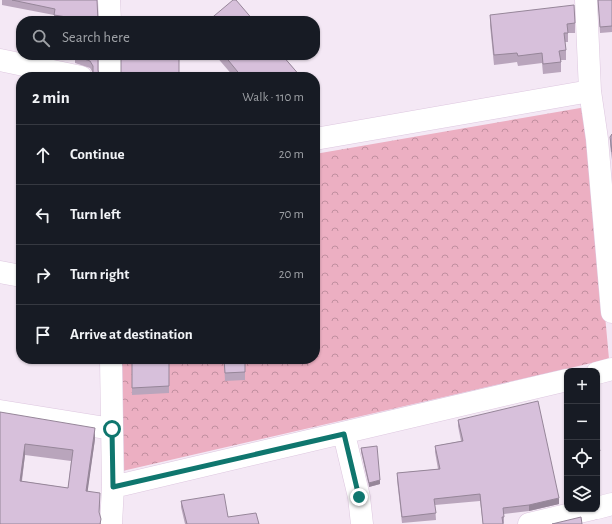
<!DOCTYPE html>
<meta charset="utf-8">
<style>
body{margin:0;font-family:"Alegreya Sans",sans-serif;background:#242831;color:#f1f3f6}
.controls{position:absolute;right:12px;bottom:12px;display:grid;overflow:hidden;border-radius:8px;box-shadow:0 1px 3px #0004}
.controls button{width:36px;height:36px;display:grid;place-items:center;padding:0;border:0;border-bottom:1px solid #363941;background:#171b24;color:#f1f3f6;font:20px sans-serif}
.stop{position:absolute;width:12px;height:12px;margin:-9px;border:3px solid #0f766e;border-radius:50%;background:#fff}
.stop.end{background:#0f766e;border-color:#fff;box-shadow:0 1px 4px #0008}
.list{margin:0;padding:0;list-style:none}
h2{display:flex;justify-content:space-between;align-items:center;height:52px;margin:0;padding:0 16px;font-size:17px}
h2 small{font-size:13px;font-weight:400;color:#9ea1a6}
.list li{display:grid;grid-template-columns:26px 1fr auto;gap:12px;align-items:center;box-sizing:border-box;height:60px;padding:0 16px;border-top:1px solid #363941}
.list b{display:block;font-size:15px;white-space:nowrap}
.list em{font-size:13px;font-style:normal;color:#9ea1a6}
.icon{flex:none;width:22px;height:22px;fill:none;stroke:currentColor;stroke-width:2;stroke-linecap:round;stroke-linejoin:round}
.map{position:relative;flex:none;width:612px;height:524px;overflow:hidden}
.search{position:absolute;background:#171b24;box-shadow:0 1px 3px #0004;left:16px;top:16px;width:304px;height:44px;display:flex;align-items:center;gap:10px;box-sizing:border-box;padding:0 14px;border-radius:16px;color:#9ea1a6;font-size:15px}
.panel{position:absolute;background:#171b24;box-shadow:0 1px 3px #0004;left:16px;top:72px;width:304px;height:292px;border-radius:16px}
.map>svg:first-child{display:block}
.forest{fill:url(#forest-crowns)}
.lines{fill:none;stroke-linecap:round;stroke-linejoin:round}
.minor-casing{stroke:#ddc7df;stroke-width:23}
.minor{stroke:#fff;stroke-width:22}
.wall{fill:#b9a5bc;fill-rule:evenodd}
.shaded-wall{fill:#968699}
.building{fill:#d7c0db;stroke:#968699;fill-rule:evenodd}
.route{stroke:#0f766e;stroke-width:5}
</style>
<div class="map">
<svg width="612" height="524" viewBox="0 0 612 524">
<defs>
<pattern id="forest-crowns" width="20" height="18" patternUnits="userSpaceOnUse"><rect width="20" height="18" fill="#ecafc2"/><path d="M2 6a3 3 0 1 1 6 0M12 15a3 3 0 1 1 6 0" fill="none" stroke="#c18fa0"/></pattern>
</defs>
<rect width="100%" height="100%" fill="#f4e8f5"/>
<!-- forest -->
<path class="forest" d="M586 107 609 359 118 472V359H315V154Z"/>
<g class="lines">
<defs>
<path id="minor" d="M109 0 110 21
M586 0 590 91 597 139 612 312
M110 55V77
M0 60 81 77
M315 139 590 91
M0 272 21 276
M111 359 113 487 567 380
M597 373 612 369
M0 411 112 429
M344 434 359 497 362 524
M597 508 612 504
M111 524 113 487
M529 524 592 509"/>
</defs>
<!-- minor casing -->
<use href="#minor" class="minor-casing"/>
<!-- minor -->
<use href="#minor" class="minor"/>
</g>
<!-- wall -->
<path class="wall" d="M2 0H97L98 21H54V15L2 5Z
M598 0H612V32L600 33Z
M490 15 575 23V33H568V42H565L566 50V60H561V72L543 74 542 63 518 66 517 62 494 65 490 25Z
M75 55H98V71L93 73 90 68 75 63Z
M215 55H282L301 77H234Z
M612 134V160L610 145V137Z
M132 359H169V393L132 395Z
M224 359H245V380L225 381Z
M0 412 95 439 87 492 100 505 99 514 101 524H0ZM25 455 71 461 68 488 22 481Z
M458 420 559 504 529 511 504 514V523L503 524H483L480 501 435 505 436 520 402 523 397 480V473L438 469 435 452V446L461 441 458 426Z
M361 448 380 484 369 487 361 452Z
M181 501 228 517 259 524H185L181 507Z"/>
<!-- shaded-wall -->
<path class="shaded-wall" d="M95 428V439L86 503V491Z
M25 444V455L20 492V481Z
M600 451V455L597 456V452Z
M380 480V484L369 487V483Z
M559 498V504L529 511V505Z"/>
<!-- building -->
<path class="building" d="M12 0H97L98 21H79V19L54 15 55 9Z
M233 0H236L254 21H208Z
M598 0H612V26L600 27Z
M574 5 575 23 567 24 568 33H564L566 50 559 51 561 62 543 64 542 53 518 56 517 53 494 55 490 15Z
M75 55H98V70L99 76 100 77H91L93 72V66L90 61 75 56Z
M121 55H179V77H120L121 76Z
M224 55H282L301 77H242Z
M46 75 55 77H46Z
M612 134V152L610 137Z
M132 359H169V386L132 388Z
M224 359H245V372L225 373Z
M538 401 559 498 529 505 503 508 504 517H502L503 524H483L480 494 434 499 436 513 402 517 397 473 440 469 435 446 463 441 458 420Z
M0 412 95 428 86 491 100 493 99 512 101 519 100 524H0ZM25 444 73 450 68 488 20 481Z
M597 440 600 451 597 452Z
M377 446 380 480 369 483 361 448Z
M224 494 228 517 256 513 259 524H187L181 501Z
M581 517 582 524H552Z"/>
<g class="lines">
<!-- route -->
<path class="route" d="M112 429 113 487 344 434 359 497"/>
</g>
</svg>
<div class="controls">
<button>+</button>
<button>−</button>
<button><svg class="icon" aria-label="locate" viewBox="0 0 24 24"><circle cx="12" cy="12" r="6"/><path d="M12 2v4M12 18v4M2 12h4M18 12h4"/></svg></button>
<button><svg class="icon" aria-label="layers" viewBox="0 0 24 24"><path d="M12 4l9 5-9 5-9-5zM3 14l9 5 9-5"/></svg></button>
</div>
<div class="stop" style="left:112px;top:429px"></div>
<div class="stop end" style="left:359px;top:497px"></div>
<div class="search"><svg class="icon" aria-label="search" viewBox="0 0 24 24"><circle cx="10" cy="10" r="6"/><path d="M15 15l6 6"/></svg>Search here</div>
<section class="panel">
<h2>2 min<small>Walk · 110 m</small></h2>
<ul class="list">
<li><svg class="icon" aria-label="ahead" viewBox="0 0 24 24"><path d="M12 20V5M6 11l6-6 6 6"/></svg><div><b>Continue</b></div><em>20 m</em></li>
<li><svg class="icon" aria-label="left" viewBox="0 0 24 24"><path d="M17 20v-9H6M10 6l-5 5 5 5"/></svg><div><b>Turn left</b></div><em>70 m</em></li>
<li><svg class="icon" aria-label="right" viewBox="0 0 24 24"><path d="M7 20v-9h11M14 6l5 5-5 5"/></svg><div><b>Turn right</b></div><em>20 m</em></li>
<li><svg class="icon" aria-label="arrive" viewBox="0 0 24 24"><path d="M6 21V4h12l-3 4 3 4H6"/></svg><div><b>Arrive at destination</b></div></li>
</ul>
</section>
</div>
